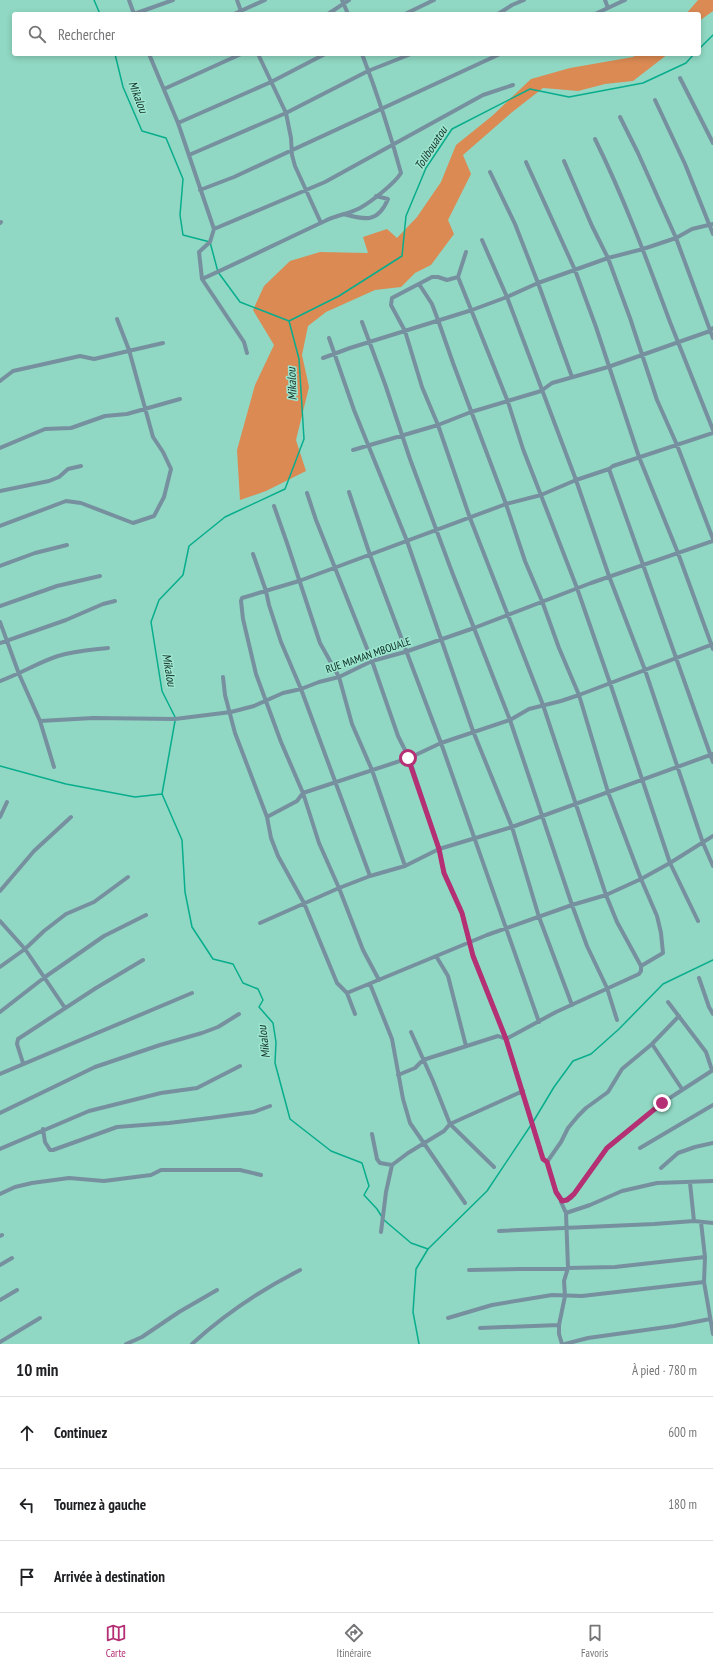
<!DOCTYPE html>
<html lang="fr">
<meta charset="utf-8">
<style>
body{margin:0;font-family:"PT Sans Narrow",sans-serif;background:#f2f2f2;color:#202124}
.stop{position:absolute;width:12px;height:12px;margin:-9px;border:3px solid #b42f74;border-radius:50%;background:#fff}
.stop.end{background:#b42f74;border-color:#fff;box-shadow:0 1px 4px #0008}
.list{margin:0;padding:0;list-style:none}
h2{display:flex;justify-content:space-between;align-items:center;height:52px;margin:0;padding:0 16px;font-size:17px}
h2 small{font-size:13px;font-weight:400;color:#757577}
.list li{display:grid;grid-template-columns:26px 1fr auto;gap:12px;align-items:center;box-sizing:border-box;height:72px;padding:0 16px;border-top:1px solid #e0e0e0}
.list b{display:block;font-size:15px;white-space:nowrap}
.list em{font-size:13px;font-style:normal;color:#757577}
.icon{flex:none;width:22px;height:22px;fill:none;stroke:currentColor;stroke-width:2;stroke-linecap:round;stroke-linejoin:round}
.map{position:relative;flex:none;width:713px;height:1344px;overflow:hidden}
.search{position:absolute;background:#fff;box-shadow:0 2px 6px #0003;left:12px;right:12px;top:12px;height:44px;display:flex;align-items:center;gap:10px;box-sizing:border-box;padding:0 14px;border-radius:4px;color:#757577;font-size:15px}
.sheet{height:268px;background:#fff}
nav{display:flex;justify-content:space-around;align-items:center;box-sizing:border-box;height:56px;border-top:1px solid #e0e0e0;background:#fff;font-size:11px;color:#757577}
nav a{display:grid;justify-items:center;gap:2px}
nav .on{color:#b42f74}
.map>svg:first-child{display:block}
.green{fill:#db8a53}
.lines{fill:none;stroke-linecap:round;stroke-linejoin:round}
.stream{stroke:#07ad8d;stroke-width:1.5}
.street{stroke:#77909f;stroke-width:4}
.route{stroke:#b42f74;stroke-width:5}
.labels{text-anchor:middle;stroke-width:3;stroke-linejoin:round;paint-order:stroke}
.street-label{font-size:11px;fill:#0a2921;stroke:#9de6cf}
.water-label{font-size:12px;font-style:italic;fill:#132f27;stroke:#9de6cf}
</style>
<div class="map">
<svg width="713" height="1344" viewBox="0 0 713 1344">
<rect width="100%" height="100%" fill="#90d8c3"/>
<!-- green -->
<path class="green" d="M698 0H713V11L699 21V14H686Z
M638 54H668L633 81 605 84 578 91 543 88 511 113 463 155 471 174 448 220 454 234 431 265 415 273 401 287 375 290 326 312 308 326 302 355 309 387 296 440 306 471 266 491 240 500 237 450 255 385 274 345 253 310 264 286 290 261 320 252 368 253 363 237 387 229 397 238 417 217 441 182 456 145 492 116 531 79 570 68 633 57Z"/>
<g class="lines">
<!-- stream -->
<path class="stream" d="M94 0 100 14
M699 49 713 35
M115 54 123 87 142 131 166 138 183 179 180 215 183 235 210 242 218 272 240 302 289 321
M289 321 339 296 402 256 406 216 426 168 452 129 530 89 569 97 643 83 686 63 694 54
M175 717 162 691 151 622 159 600 183 575 189 546 225 517 285 489 304 439 299 359 289 321
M175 721 162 794 182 840 185 892 192 927 213 959 233 964 243 983 258 989 263 1000 259 1007 273 1023 276 1042 275 1063 290 1119 331 1151 362 1163 369 1186 364 1195 377 1209 382 1217
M0 766 66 784 135 797 162 794
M533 1122 554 1087 573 1061 591 1054 619 1029 663 984 713 960
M384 1220 411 1243 428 1249 416 1269 413 1312 419 1344
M428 1249 487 1191 531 1125"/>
<!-- street -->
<path class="street" d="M129 0 134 14
M237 0 242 14
M342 0 348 14
M605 0 608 8
M134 14 173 0
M234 14 265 0
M328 14 349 0
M405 14 434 0
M498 14 512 5 524 0
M595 14 625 0
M149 54 178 123 214 229 210 242 199 252 202 279 244 342 247 353
M258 54 286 113 291 138 292 155 295 166 321 223
M680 78 713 143
M164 89 241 54
M655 100 685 164 713 234
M620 117 638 153 676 238 713 338
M178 123 271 82 325 54
M595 139C624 198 647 260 670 322 684 358 699 394 713 430
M189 155 286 113 368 71 411 54
M564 161 592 226 608 258 630 318 657 400 677 445 713 539
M526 162 575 270 596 327 639 457 678 553 713 649
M490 172 515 224 538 283 572 377
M200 190 234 177 500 54
M343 214C366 220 378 223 388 199L376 196
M0 223 1 222
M214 229 325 182 483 95 513 85
M482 240 507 297 576 480 609 576 645 670 703 843 713 866
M466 252 458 277 508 402 523 449 577 588 610 683 670 863 698 921
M202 279C244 260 284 240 325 221 336 215 349 214 360 208 371 202 395 183 401 173 390 132 377 93 362 54
M419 284 432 304 438 320 453 363 506 504 525 561 542 601 559 648 579 695 608 792 641 879 657 916 661 933 663 953 641 966
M362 322 385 384 410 459 452 572 510 720 572 905 587 946 607 988 617 1020
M329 338 354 410 407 541 473 731 512 827 539 917 572 1005
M323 358 350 348 472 310 507 297 538 283 608 258 643 249 676 238 692 229 713 224
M0 381 13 371 80 356 94 359 163 343
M0 448 45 429 71 428 105 416 127 414 180 399
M353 450 438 425 471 412 541 391 552 383 608 367 710 331 713 328
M609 469 713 762
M0 491 49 481 59 477 68 469 81 466
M349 492 370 555 441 743 539 1022
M307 493 316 520 372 661 398 736 409 758 439 849 444 873 462 913 473 955 506 1039 543 1159 547 1162 556 1192 562 1201 561 1202 566 1213 568 1268 564 1281 565 1296 559 1325V1334L562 1344
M274 506 287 543 320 643 339 677 352 724 372 770 405 866
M0 526 66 501 81 503 133 523 154 516 164 497 171 469 163 452 153 437 129 350 117 319
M253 554 266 591 269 605 281 642 301 689 370 876
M0 566 35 553 67 545
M0 606 57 586 100 576
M0 622 19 674 40 721 54 767
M0 643 66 620 103 604 115 601
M223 677 225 695 235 733 267 817 271 838 278 856 304 903 337 983 347 993 355 1014
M0 681C20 674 39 662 58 656 74 651 91 650 108 648
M40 721 93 718 175 719 231 712 254 706 283 693 301 689 319 682 339 677 372 661 405 652 474 628 591 583 713 541
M0 817 7 802
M267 817 297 801 303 793 409 758 441 743 510 720 529 709 561 701 579 695 713 644
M0 891 34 851 71 817
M0 921 25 949 65 1008
M260 923 339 888 370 876 405 866 439 849 512 827 713 754
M436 956 448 976 466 1046
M0 967 25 949 44 931 66 914 94 902 128 877
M699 978 709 1007 713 1014
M379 980 363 950 339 888 319 843 303 793 281 742 256 674 243 619 241 601 242 598 299 581 506 504 541 495 576 480 609 469 613 466 713 433
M370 984 392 1039 403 1099 410 1123 465 1203
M347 993 487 935 572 905 606 895 641 879 670 863 713 836
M668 1002 706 1052 712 1070
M0 1012 45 977 104 936 146 915
M411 1032 433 1081 450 1124 494 1167
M652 1044 682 1089
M23 1063 17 1044 18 1039 96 988 143 960
M0 1074 192 993
M398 1075 415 1068 423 1060 498 1036 506 1039 556 1012 639 974 641 971V966L617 922 606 895 543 705 470 518 438 425 422 387 405 331 391 305 392 298 432 277H438L447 280 458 277
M0 1113 95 1067 160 1045 202 1033 218 1027 239 1014
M43 1129 45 1142 50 1150H53L117 1127 169 1123 210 1118 254 1112 270 1106
M372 1134 377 1159 380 1163 392 1165
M640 1148 713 1105
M0 1149 89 1111 161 1093 197 1088 240 1066
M547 1162 561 1142 568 1128 578 1116 586 1108 608 1092 622 1069 652 1044 679 1016
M661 1168 678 1153 695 1147 713 1143
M690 1183 694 1221
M0 1194 15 1187 32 1183 69 1178 104 1181 151 1175 161 1170H240L261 1175
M562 1201 571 1198 607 1148 662 1103 713 1070
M566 1213 590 1205 622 1191 657 1183 713 1181
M701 1222 705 1257 704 1282 713 1334
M499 1231 654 1224 694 1221 713 1223
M381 1232 386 1192 392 1165 408 1153 444 1131 450 1124 523 1091
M0 1236 2 1235
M0 1265 12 1258
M469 1270 615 1267 705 1257
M0 1300 17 1290
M448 1318 492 1305 552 1295 582 1296 704 1282
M480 1328 559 1325
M0 1342 40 1318
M126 1344 142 1337 179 1312 217 1290
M192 1344C225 1314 261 1290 300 1270
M565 1344 588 1338 674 1326 710 1319"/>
</g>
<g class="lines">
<!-- route -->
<path class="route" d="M408 758 439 849 444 873 462 913 473 956 506 1039 543 1159 547 1162 556 1192 562 1201 567 1200 574 1194 607 1148 662 1103"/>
</g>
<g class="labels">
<!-- street labels -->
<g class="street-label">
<text transform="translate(368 655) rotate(-19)" y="4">RUE MAMAN MBOUALE</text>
</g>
<!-- water labels -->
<g class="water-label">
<text transform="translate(138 97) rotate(69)" y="4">Mikalou</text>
<text transform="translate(431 148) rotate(-57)" y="4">Tolibouatou</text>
<text transform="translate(292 384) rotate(-93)" y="4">Mikalou</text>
<text transform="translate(169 670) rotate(80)" y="4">Mikalou</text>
<text transform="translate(264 1042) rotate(-97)" y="4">Mikalou</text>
</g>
</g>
</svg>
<div class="stop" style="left:408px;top:758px"></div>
<div class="stop end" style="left:662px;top:1103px"></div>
<div class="search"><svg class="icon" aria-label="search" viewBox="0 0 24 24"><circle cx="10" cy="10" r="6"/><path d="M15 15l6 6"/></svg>Rechercher</div>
</div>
<section class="sheet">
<h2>10 min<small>À pied · 780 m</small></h2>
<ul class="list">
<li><svg class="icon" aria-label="ahead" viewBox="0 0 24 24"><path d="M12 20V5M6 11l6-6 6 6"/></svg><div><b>Continuez</b></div><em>600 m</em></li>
<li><svg class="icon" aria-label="left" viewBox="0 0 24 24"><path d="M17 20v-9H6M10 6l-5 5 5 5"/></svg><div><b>Tournez à gauche</b></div><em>180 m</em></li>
<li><svg class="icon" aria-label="arrive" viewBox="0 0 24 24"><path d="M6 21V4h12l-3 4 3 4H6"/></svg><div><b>Arrivée à destination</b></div></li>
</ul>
</section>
<nav>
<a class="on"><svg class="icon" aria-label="map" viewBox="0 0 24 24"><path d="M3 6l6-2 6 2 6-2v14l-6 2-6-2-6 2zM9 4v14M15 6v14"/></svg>Carte</a>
<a><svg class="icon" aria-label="directions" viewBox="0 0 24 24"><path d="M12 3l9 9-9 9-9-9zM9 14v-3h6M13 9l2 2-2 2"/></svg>Itinéraire</a>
<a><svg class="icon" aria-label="saved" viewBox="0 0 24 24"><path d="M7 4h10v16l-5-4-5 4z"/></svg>Favoris</a>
</nav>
